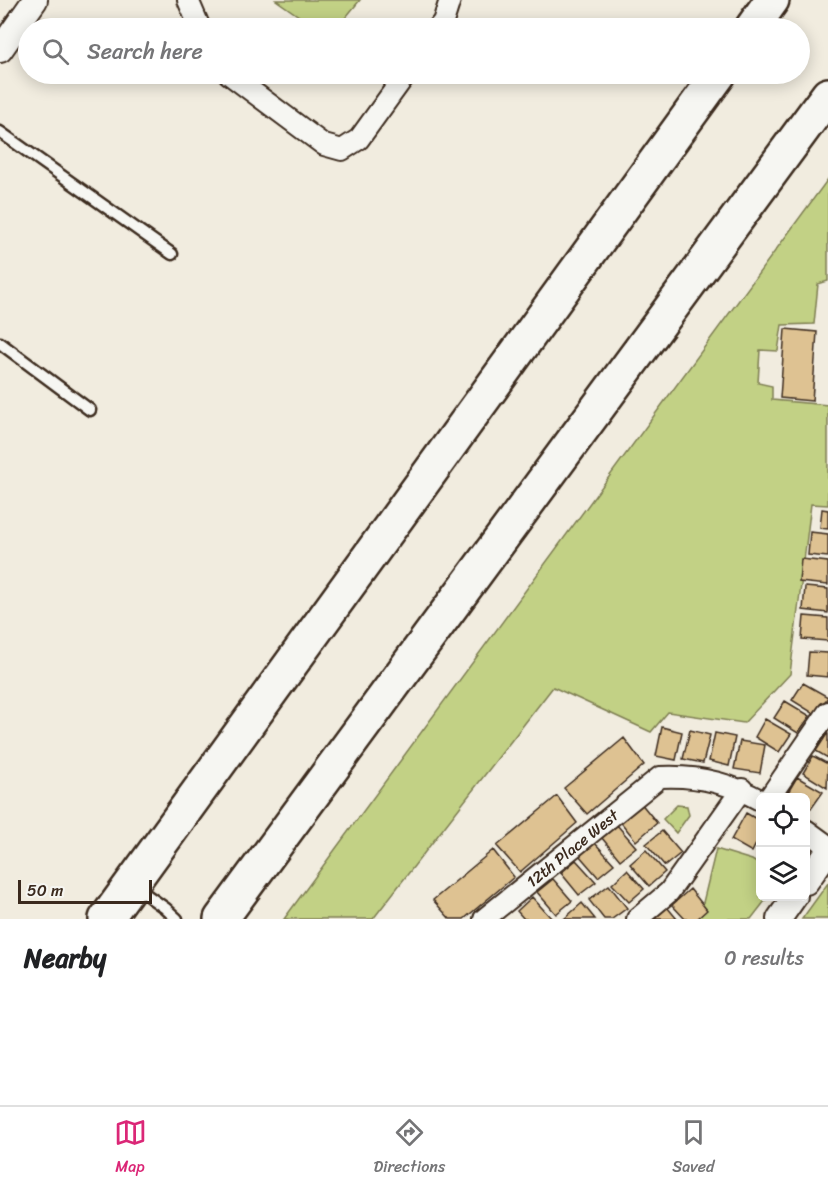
<!DOCTYPE html>
<style>
body{margin:0;font-family:Sriracha,sans-serif;background:#f6f6f6;color:#202124}
.controls{position:absolute;right:18px;bottom:18px;display:grid;overflow:hidden;border-radius:9px;box-shadow:0 3px 15px #0003}
.controls button{width:54px;height:54px;display:grid;place-items:center;padding:0;border:0;border-bottom:2px solid #e0e0e0;background:#fff;color:#202124;font:30px sans-serif}
.scale{position:absolute;left:18px;bottom:15px;width:134px;box-sizing:border-box;padding-left:6px;border:3px solid #3b2a1e;border-top:0;font-size:16px;line-height:21px;white-space:nowrap;color:#3b2a1e;-webkit-text-stroke:4px #f6f6f2;paint-order:stroke}
.list{margin:0;padding:0;list-style:none}
h2{display:flex;justify-content:space-between;align-items:center;height:78px;margin:0;padding:0 24px;font-size:26px}
h2 small{font-size:20px;font-weight:400;color:#757577}
.icon{flex:none;width:33px;height:33px;fill:none;stroke:currentColor;stroke-width:2;stroke-linecap:round;stroke-linejoin:round}
.map{position:relative;flex:none;width:828px;height:919px;overflow:hidden}
.search{position:absolute;background:#fff;box-shadow:0 3px 15px #0003;left:18px;right:18px;top:18px;height:66px;display:flex;align-items:center;gap:15px;box-sizing:border-box;padding:0 21px;border-radius:33px;color:#757577;font-size:22px}
.sheet{height:186px;background:#fff}
nav{display:flex;justify-content:space-around;align-items:center;box-sizing:border-box;height:84px;border-top:2px solid #e0e0e0;background:#fff;font-size:16px;color:#757577}
nav a{display:grid;justify-items:center;gap:3px}
nav .on{color:#db2777}
.map>svg:first-child{display:block}
.green{fill:#c2d185;stroke:#7e7e52;stroke-width:1.5}
.building{fill:#dec292;stroke:#3b2a1e;stroke-width:1.5}
.lines{fill:none;stroke-linecap:round;stroke-linejoin:round}
.service-casing{stroke:#3b2a1e;stroke-width:15}
.minor-casing{stroke:#3b2a1e;stroke-width:24}
.tertiary-casing{stroke:#3b2a1e;stroke-width:28}
.motorway-casing{stroke:#3b2a1e;stroke-width:38}
.service{stroke:#f6f6f2;stroke-width:10}
.minor{stroke:#f6f6f2;stroke-width:20}
.tertiary{stroke:#f6f6f2;stroke-width:24}
.motorway{stroke:#f6f6f2;stroke-width:33}
.labels{text-anchor:middle;stroke-width:4.5;stroke-linejoin:round;paint-order:stroke}
.street-label{font-size:16px;fill:#3b2a1e;stroke:#f6f6f2}
</style>
<div class="map">
<svg width="828" height="919" viewBox="0 0 828 919">
<rect width="100%" height="100%" fill="#f1ecdf"/>
<filter id="ink" filterUnits="userSpaceOnUse"><feTurbulence type="fractalNoise" baseFrequency=".0167" numOctaves="2"/><feDisplacementMap in="SourceGraphic" scale="12" xChannelSelector="R" yChannelSelector="G"/><feConvolveMatrix kernelMatrix="1 2 1 2 8 2 1 2 1" color-interpolation-filters="sRGB"/></filter>
<g filter="url(#ink)">
<!-- green -->
<path class="green" d="M276 0H360L337 28H316Z
M828 179V281L818 284 814 324 782 325 778 351 760 350 758 383 772 386V400L828 405V505L811 504 790 674 744 723 668 712 651 732 553 687 373 919H284Z
M677 805 687 806 689 815 676 833 663 819Z
M716 849 752 860 760 865V896L768 897 751 919H699Z
M828 883V919H802Z"/>
<!-- building -->
<path class="building" d="M785 329 817 332 812 401 780 398Z
M822 509 828 510V529L820 528Z
M810 532 828 534V557L808 555Z
M801 559 828 562V585L799 582Z
M805 587 828 589V613L803 610Z
M804 616 828 618V641L802 639Z
M809 652 828 653V677L807 675Z
M803 683 828 697 816 715 792 700Z
M785 701 810 716 798 733 774 718Z
M765 719 791 734 779 752 755 737Z
M662 727 682 732 676 760 656 756Z
M690 730 710 735 703 763 683 759Z
M715 733 735 737 729 766 709 761Z
M827 734H828V758L816 751Z
M624 738 644 765 587 814 564 788Z
M740 741 765 745 760 773 734 769Z
M813 756 828 764 827 788 803 773Z
M797 777 823 792 811 809 806 805V798H793L787 794Z
M557 796 577 823 520 872 497 846Z
M640 802 657 823 636 841 619 820Z
M746 813 760 821V836L752 852 731 840Z
M617 825 636 847 620 860 602 838Z
M662 831 681 853 665 866 646 844Z
M594 842 614 864 598 877 579 855Z
M493 850 514 877 464 919H450L433 900Z
M646 850 665 872 649 886 630 864Z
M576 860 596 882 579 895 561 873Z
M627 870 644 889 629 902 612 884Z
M553 879 572 901 556 914 537 892Z
M609 885 627 908 612 919H604L589 900Z
M690 889 707 910 697 919H685L672 905Z
M532 897 552 919H524L517 911Z
M582 903 595 919H564Z
M667 907 677 919H654Z"/>
<g class="lines">
<defs>
<path id="service" d="M0 132 172 254
M0 343 90 410
M134 886 165 908 177 919"/>
<path id="minor" d="M188 0 200 28
M438 28 443 22 450 0
M229 74 324 145 342 150 359 139 406 74
M769 798 828 712
M806 830 828 846
M484 919 660 777C696 775 728 782 760 800
M637 919 669 892 742 789"/>
<path id="tertiary" d="M0 50 35 0
M806 882 828 851
M779 919 795 896"/>
<path id="motorway" d="M752 28 772 0
M106 919 719 74
M221 919 828 95"/>
</defs>
<!-- service casing -->
<use href="#service" class="service-casing"/>
<!-- minor casing -->
<use href="#minor" class="minor-casing"/>
<!-- tertiary casing -->
<use href="#tertiary" class="tertiary-casing"/>
<!-- motorway casing -->
<use href="#motorway" class="motorway-casing"/>
<!-- service -->
<use href="#service" class="service"/>
<!-- minor -->
<use href="#minor" class="minor"/>
<!-- tertiary -->
<use href="#tertiary" class="tertiary"/>
<!-- motorway -->
<use href="#motorway" class="motorway"/>
</g>
</g>
<g class="labels">
<!-- street labels -->
<g class="street-label">
<text transform="translate(572 848) rotate(-39)" y="6">12th Place West</text>
</g>
</g>
</svg>
<div class="controls">
<button><svg class="icon" aria-label="locate" viewBox="0 0 24 24"><circle cx="12" cy="12" r="6"/><path d="M12 2v4M12 18v4M2 12h4M18 12h4"/></svg></button>
<button><svg class="icon" aria-label="layers" viewBox="0 0 24 24"><path d="M12 4l9 5-9 5-9-5zM3 14l9 5 9-5"/></svg></button>
</div>
<div class="scale">50 m</div>
<div class="search"><svg class="icon" aria-label="search" viewBox="0 0 24 24"><circle cx="10" cy="10" r="6"/><path d="M15 15l6 6"/></svg>Search here</div>
</div>
<section class="sheet">
<h2>Nearby<small>0 results</small></h2>
<ul class="list">
</ul>
</section>
<nav>
<a class="on"><svg class="icon" aria-label="map" viewBox="0 0 24 24"><path d="M3 6l6-2 6 2 6-2v14l-6 2-6-2-6 2zM9 4v14M15 6v14"/></svg>Map</a>
<a><svg class="icon" aria-label="directions" viewBox="0 0 24 24"><path d="M12 3l9 9-9 9-9-9zM9 14v-3h6M13 9l2 2-2 2"/></svg>Directions</a>
<a><svg class="icon" aria-label="saved" viewBox="0 0 24 24"><path d="M7 4h10v16l-5-4-5 4z"/></svg>Saved</a>
</nav>
